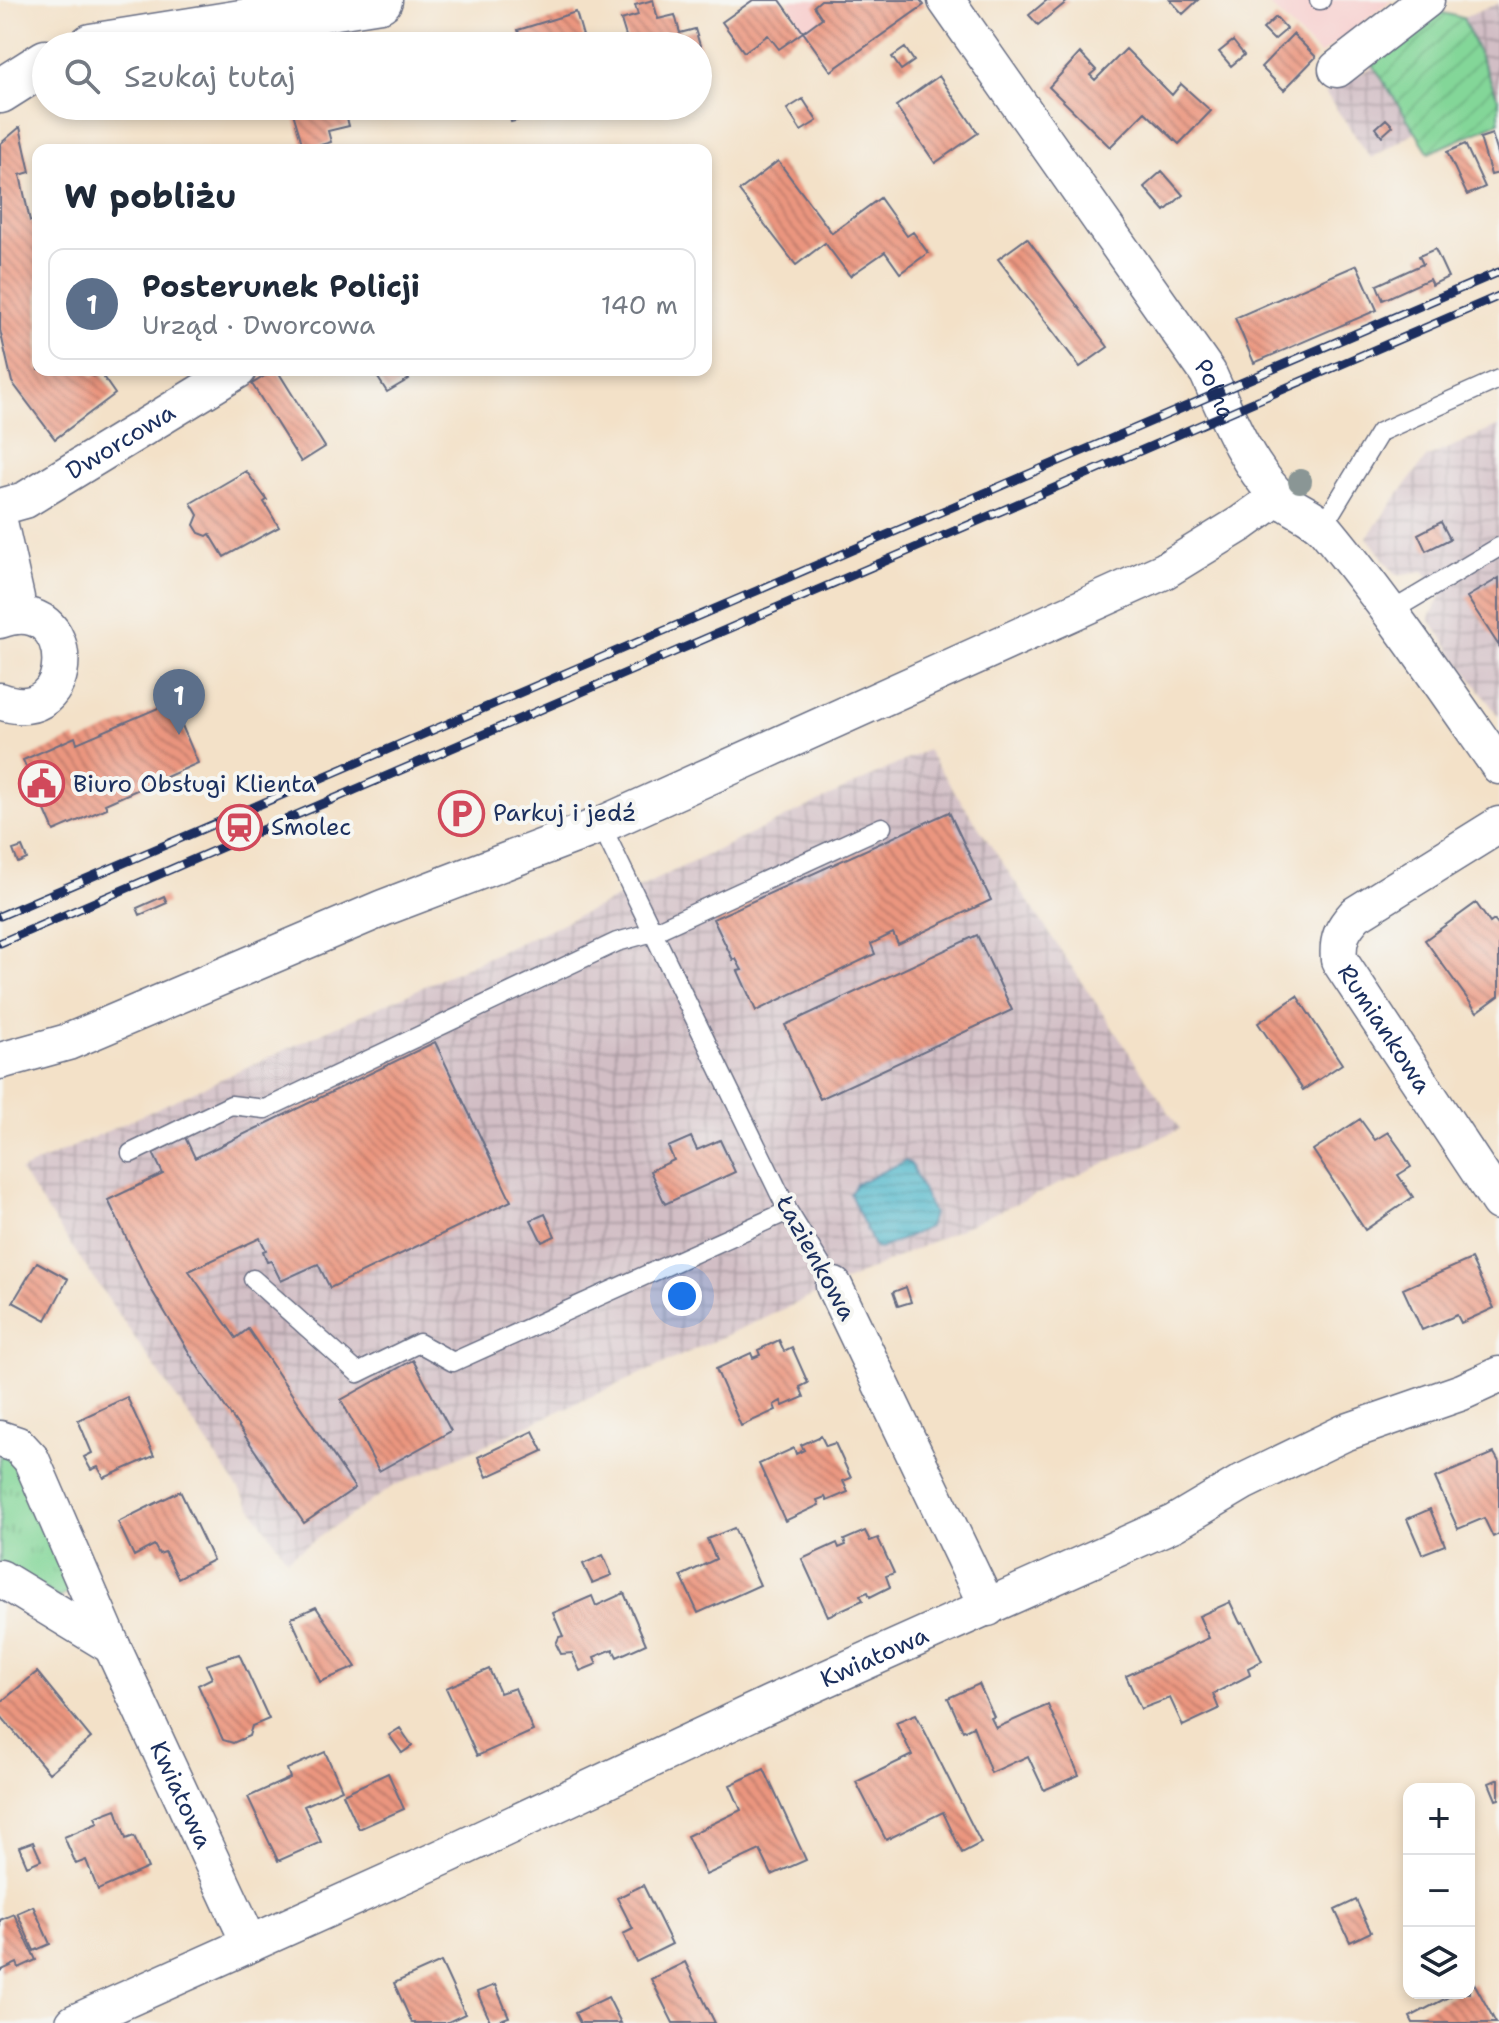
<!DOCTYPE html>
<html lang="pl">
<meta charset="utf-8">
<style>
body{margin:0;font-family:"Shantell Sans",sans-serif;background:#f2f2f3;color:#1f2937}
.controls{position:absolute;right:24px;bottom:24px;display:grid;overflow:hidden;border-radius:16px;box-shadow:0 4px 12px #0003}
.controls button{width:72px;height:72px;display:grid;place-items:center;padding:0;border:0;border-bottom:2px solid #e0e1e3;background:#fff;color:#1f2937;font:40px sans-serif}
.you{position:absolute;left:682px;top:1296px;width:28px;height:28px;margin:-20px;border:6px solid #fff;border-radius:50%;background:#1a73e8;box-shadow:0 0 0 12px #1a73e833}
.badge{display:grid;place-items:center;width:52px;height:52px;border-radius:50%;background:#d1495b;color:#fff;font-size:26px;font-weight:700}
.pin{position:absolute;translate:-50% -66px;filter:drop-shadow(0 2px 4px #0008)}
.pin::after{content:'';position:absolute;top:42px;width:28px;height:24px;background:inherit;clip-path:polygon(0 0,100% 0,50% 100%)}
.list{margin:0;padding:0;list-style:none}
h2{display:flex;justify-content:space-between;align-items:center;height:104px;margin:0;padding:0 32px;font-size:34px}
h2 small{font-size:26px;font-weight:400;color:#747a83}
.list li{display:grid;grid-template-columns:52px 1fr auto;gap:24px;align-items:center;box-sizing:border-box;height:112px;margin:0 16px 16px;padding:0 16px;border:2px solid #e0e1e3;border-radius:16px}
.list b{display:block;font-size:30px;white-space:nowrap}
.list p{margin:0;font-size:26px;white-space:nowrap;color:#747a83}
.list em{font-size:26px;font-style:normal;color:#747a83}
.icon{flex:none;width:44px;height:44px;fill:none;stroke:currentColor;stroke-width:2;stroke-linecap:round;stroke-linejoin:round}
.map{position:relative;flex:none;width:1499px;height:2023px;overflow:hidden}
.search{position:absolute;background:#fff;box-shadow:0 4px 12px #0003;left:32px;top:32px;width:680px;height:88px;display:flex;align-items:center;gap:20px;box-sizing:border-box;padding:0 28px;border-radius:44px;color:#747a83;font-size:30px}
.panel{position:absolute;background:#fff;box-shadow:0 4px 12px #0003;left:32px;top:144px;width:680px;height:232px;border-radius:16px}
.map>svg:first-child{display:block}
.built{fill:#f7d0cf}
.industrial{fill:url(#industrial-grid)}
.grass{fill:url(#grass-tufts);stroke:#4f827b;stroke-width:2}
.garden{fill:url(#garden-furrows);stroke:#4f827b;stroke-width:2}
.water{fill:url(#water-rules);stroke:#347294;stroke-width:2}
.building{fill:url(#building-back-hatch)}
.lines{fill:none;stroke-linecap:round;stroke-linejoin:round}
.service-casing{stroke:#676d83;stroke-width:21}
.minor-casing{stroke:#676d83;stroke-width:39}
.tertiary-casing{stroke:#676d83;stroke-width:47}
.service{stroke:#fff;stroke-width:18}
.minor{stroke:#fff;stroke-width:36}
.tertiary{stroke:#fff;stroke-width:44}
.rail-casing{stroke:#1b2f5e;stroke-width:9}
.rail{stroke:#f6f6f2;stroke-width:6;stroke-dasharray:18;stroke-linecap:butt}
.tree{fill:#8a9695}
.labels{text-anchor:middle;stroke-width:8;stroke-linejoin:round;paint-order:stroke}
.street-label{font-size:24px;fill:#1b2f5e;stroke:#f6f6f2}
.poi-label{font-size:24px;fill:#1b2f5e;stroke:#f6f6f2;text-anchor:start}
</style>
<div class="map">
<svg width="1499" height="2023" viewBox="0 0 1499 2023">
<defs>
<pattern id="industrial-grid" width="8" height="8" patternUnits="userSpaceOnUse" patternTransform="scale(2)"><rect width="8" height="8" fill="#d2bec5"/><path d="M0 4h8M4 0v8" fill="none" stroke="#aa9ba3"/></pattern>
<pattern id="grass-tufts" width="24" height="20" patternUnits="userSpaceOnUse" patternTransform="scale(2)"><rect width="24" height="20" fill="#83d698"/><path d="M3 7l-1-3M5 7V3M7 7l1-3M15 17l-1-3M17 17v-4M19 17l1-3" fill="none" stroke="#71b885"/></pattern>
<pattern id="garden-furrows" width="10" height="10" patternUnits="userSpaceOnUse" patternTransform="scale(2)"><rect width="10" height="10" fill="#83d698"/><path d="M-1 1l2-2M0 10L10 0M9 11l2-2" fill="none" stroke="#71b885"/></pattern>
<pattern id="water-rules" width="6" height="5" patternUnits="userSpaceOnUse" patternTransform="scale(2)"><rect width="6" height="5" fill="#4cb5c9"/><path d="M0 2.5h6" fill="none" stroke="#3e94a6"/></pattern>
<pattern id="building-back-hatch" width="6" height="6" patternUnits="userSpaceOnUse" patternTransform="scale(2)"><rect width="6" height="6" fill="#eb967f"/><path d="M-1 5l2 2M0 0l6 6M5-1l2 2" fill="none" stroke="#be7b6b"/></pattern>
</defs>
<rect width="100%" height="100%" fill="#f6f6f2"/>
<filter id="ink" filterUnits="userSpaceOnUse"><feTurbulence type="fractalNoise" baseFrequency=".0125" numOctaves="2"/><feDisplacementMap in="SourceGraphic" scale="16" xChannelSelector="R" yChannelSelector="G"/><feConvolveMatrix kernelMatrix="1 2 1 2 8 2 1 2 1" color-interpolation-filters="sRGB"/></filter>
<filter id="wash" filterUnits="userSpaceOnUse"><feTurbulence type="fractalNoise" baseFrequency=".006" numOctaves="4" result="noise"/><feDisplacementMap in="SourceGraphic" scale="32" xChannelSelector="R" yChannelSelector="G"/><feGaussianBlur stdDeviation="1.8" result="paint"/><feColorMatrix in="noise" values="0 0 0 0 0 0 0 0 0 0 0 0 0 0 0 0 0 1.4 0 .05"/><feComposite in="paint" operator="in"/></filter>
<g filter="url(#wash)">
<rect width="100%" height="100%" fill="#f3e1c8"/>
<!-- built -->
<path class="built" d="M788 0H868L870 43 831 71 803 32Z
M1264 0H1392L1320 55Z"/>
<!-- industrial -->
<path class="industrial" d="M1499 3V100L1463 18Z
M1373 67 1416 132 1371 158 1325 93Z
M1499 426V717L1429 619 1441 597 1424 571 1396 575 1367 537 1426 458Z
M927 750 1180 1129 392 1487 287 1559 20 1171 613 900Z"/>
<!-- grass -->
<path class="grass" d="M0 1452 15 1463 76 1587 59 1598 0 1563Z"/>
<!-- garden -->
<path class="garden" d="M1440 12 1463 18 1499 100V122L1429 153 1370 60Z"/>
<!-- water -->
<path class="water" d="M905 1161 911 1164 933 1214 929 1227 880 1249 875 1248 850 1194 856 1184Z"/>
<g id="blocks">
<!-- building -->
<path class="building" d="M653 0 658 19 675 15 680 33 695 29 705 62 698 64V46H629L621 20 638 15 635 5Z
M753 0H780L803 32 779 49 768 35 744 52 722 22Z
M821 0H920L924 5 831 71 803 32 822 18 814 6Z
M1047 0H1069L1038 25 1029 15Z
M1170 0H1198L1183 14Z
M576 12 586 46H523L518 30Z
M1276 17 1287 29 1274 40 1263 29Z
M1293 34 1316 57 1284 90 1261 67Z
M1233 41 1244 55 1231 66 1219 52Z
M905 48 914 61 901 70 892 57Z
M1126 49 1172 95 1181 84 1211 111 1179 144 1145 112 1110 147 1049 87 1080 53 1096 70 1090 75 1095 80Z
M939 76 978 133 935 163 896 106Z
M803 99 817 121 801 131 787 109Z
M291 106H344L349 126 328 131 331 142 304 150Z
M507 106H528L531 117 511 122Z
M1386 119 1393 126 1382 136 1376 128Z
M20 127 30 172 20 175 30 221 38 223V370H88L93 376 99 371 115 394 55 439 12 382 0 330V144Z
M1492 134 1499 157V173L1491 175 1480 138Z
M1465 144 1485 187 1467 195 1447 152Z
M778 161 832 233 880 198 907 236 913 232 928 253 900 273 885 252 850 276 825 243 796 265 739 191Z
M1162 171 1183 195 1165 211 1144 187Z
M1027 238 1108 347 1080 367 998 259Z
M1435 249 1448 277 1432 285 1429 279 1383 300 1377 285 1423 264 1419 256Z
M1357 265 1377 310 1254 363 1235 318Z
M274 370H277L325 447 301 462 252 384Z
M373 370H403L409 379 387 392Z
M246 471 267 500 264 502 279 527 224 557 210 534 207 536 199 533 194 525 198 515 191 503Z
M1441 522 1450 539 1426 551 1418 534Z
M1499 578V646L1467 597Z
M172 702 198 763 105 804 107 808 54 831 23 760 75 737 77 743Z
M949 812 991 900 898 944 893 933 871 944 875 954 756 1011 738 971 742 970 736 959 733 960 713 919Z
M22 847 27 859 18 863 13 850Z
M164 896 167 903 140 915 137 908Z
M1476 903 1490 923 1494 920 1499 926V996L1477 1012 1425 940Z
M977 935 1012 1010 820 1099 785 1025Z
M1297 996 1342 1064 1303 1090 1258 1023Z
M435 1042 511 1201 330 1288 318 1264 281 1281 271 1261 267 1262 263 1251 266 1250 260 1238 189 1271 236 1338 248 1329 355 1488 304 1523 196 1364 151 1289 108 1200 163 1174 153 1153 185 1137 195 1158Z
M1360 1119 1375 1140 1388 1132 1401 1150 1411 1167 1398 1175 1413 1197 1365 1230 1313 1150Z
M691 1137 697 1150 720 1140 735 1172 665 1204 650 1171 674 1160 668 1147Z
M545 1214 555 1236 542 1242 531 1220Z
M1471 1259 1494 1308 1461 1323 1457 1315 1422 1330 1403 1289Z
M37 1262 68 1279 46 1320 13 1302Z
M906 1287 911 1302 898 1306 893 1292Z
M779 1340 784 1351 792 1347 808 1383 800 1387 804 1397 783 1406 781 1401 774 1405 776 1410 741 1426 716 1369 751 1353 753 1358 760 1355 758 1350Z
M413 1360 451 1431 379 1471 341 1400Z
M127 1397 154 1456 104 1478 98 1467 91 1470 84 1457 92 1453 78 1420Z
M533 1431 543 1451 487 1477 478 1457Z
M821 1436 826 1446 835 1443 851 1478 843 1481 848 1492 827 1501 825 1497 817 1500 819 1505 785 1521 759 1464 794 1448 796 1454 804 1450 801 1445Z
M1494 1453 1499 1462V1534L1493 1537 1484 1518 1458 1529 1435 1478Z
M180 1491 213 1560 178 1578 165 1552 159 1554 154 1545 134 1556 118 1522Z
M1430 1509 1445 1545 1422 1554 1407 1519Z
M734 1528 760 1585 698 1613 681 1576 716 1559 707 1539Z
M865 1531 870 1541 878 1538 894 1573 886 1576 890 1587 870 1597 868 1592 860 1595 863 1600 828 1616 802 1559 837 1543 839 1548 846 1545 844 1540Z
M603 1555 612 1575 592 1583 583 1564Z
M624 1593 646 1644 617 1657 613 1649 594 1657 597 1664 580 1671 572 1653 561 1654 556 1644 559 1637 563 1636 553 1613 592 1596 596 1606Z
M1230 1602 1240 1623 1243 1622 1262 1661 1248 1668 1250 1675 1213 1694 1219 1709 1183 1726 1170 1698 1141 1709 1126 1676 1209 1638 1199 1616Z
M316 1607 356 1667 320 1682 291 1618Z
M239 1654 269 1719 252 1726 249 1736 233 1743 223 1740 198 1685 212 1678 206 1665Z
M489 1669 500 1693 515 1688 533 1731 477 1756 446 1688Z
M37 1672 91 1738 49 1773 0 1715V1703Z
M979 1684 994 1717 991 1718 996 1728 1048 1705 1079 1775 1044 1790 1028 1756 991 1773 973 1726 963 1731 948 1698Z
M916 1714 981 1843 962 1853 943 1812 886 1840 856 1782 912 1755 896 1722Z
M400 1728 412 1746 402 1753 389 1735Z
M325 1752 342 1789 304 1806 321 1842 278 1861 248 1797 290 1778 287 1769Z
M764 1769 806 1860 772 1875 760 1850 706 1875 687 1836 741 1810 730 1785Z
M388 1773 404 1809 359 1829 343 1794Z
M1499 1779V1799L1496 1800 1489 1783Z
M116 1809 126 1839 134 1836 148 1868 98 1890 86 1860 76 1864 64 1837 98 1823 95 1817Z
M33 1842 41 1860 27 1866 19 1847Z
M643 1885 672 1944 636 1962 623 1934 633 1929 617 1898Z
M1356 1900 1371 1932 1350 1942 1335 1910Z
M33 1906 50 1944 34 1951 17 1913Z
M14 1914 36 1960 19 1968 17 1963 0 1971V1920Z
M441 1962 465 2014 446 2023H412L394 1983Z
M685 1962 715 2023H673L651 1979Z
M1474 1983 1496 2023H1413L1410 2017 1456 1993H1469V1986Z
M495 1985 509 2017 491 2023 477 1992Z
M608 1997 621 2023H580L575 2013Z"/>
</g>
</g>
<g filter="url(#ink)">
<use href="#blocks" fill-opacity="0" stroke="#676d83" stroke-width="2"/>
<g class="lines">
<defs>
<path id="service" d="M1319 0H1321
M1323 526 1380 432 1499 379
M1390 612 1499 547
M601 825 788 1211 834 1286
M131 1153 231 1105 265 1109 617 942 653 932 882 827
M253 1279 358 1373 419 1343 453 1362 788 1211"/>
<g id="minor">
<path id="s1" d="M946 0 1208 373C1227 415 1244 460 1276 494 1290 509 1313 514 1326 530 1388 605 1443 686 1499 766"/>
<path d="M1337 69 1426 0"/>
<path id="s2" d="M0 507 25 500 238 370"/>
<path d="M0 526 16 598V616"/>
<path d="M0 620C80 590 81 731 0 701"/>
<path id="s3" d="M1499 825 1356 914C1342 929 1337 939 1339 960L1499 1202"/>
<path d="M0 1061 68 1042 383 908 601 825 1164 571 1242 523 1278 497"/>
<path d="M834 1286 988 1608"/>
<path id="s4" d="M0 1439 18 1445 31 1459 112 1646 250 1944"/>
<path d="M0 1578 112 1646"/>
<path id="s5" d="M74 2023 441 1858 772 1703 1174 1523 1243 1482 1344 1433 1462 1392 1499 1375"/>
</g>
<path id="tertiary" d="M91 46 380 0
M0 91 46 62"/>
</defs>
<!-- service casing -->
<use href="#service" class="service-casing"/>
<!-- minor casing -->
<use href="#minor" class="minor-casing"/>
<!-- tertiary casing -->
<use href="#tertiary" class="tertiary-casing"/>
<!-- service -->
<use href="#service" class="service"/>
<!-- minor -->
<use href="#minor" class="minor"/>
<!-- tertiary -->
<use href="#tertiary" class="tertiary"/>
<defs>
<path id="rail" d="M0 916 1499 272
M0 943 1499 296"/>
</defs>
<!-- rail casing -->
<use href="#rail" class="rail-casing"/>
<!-- rail -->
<use href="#rail" class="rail"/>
</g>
<!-- trees -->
<circle class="tree" cx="1300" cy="481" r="12"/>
</g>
<!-- icons -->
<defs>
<symbol id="civic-ring" viewBox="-11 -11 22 22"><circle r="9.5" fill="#f6f6f2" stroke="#d1495b" stroke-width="1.5"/><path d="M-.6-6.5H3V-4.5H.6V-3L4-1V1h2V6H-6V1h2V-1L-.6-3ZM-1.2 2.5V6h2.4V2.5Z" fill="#d1495b"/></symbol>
<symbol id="parking-ring" viewBox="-11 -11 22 22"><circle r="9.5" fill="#f6f6f2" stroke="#d1495b" stroke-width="1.5"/><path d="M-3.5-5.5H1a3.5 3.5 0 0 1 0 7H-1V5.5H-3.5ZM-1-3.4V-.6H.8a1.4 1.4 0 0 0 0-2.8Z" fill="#d1495b"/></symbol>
<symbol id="station-ring" viewBox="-11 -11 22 22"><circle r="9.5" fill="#f6f6f2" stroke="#d1495b" stroke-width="1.5"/><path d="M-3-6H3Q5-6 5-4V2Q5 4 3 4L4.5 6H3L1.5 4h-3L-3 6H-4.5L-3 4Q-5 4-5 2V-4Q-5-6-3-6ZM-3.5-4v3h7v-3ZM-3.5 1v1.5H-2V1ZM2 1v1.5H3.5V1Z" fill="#d1495b"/></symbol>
</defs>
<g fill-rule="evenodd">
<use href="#civic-ring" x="16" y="758" width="51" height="51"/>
<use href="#parking-ring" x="436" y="788" width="51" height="51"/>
<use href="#station-ring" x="214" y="802" width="51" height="51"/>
</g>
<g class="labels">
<!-- street labels -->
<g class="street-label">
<text dy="8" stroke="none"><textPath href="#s1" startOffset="474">Polna</textPath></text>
<text dy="8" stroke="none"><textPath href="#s2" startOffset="138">Dworcowa</textPath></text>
<text dy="8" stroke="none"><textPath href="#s3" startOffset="302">Rumiankowa</textPath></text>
<text transform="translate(816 1258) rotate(61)" y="8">Łazienkowa</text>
<text dy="8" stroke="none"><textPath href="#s5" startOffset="880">Kwiatowa</textPath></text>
<text dy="8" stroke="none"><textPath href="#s4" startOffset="406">Kwiatowa</textPath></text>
</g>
<!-- poi labels -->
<g class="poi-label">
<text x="73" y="792">Biuro Obsługi Klienta</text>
<text x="493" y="821">Parkuj i jedź</text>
<text x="271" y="835">Smolec</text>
</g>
</g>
</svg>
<div class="controls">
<button>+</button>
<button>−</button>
<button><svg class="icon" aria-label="layers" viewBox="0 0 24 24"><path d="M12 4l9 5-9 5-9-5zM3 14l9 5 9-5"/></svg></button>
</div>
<div class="you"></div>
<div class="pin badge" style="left:179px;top:735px;background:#5c6f8a">1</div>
<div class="search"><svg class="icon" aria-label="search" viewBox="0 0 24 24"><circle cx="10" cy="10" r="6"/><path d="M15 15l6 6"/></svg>Szukaj tutaj</div>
<section class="panel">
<h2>W pobliżu<small></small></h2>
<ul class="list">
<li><span class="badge" style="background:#5c6f8a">1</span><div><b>Posterunek Policji</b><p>Urząd · Dworcowa</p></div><em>140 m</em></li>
</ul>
</section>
</div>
